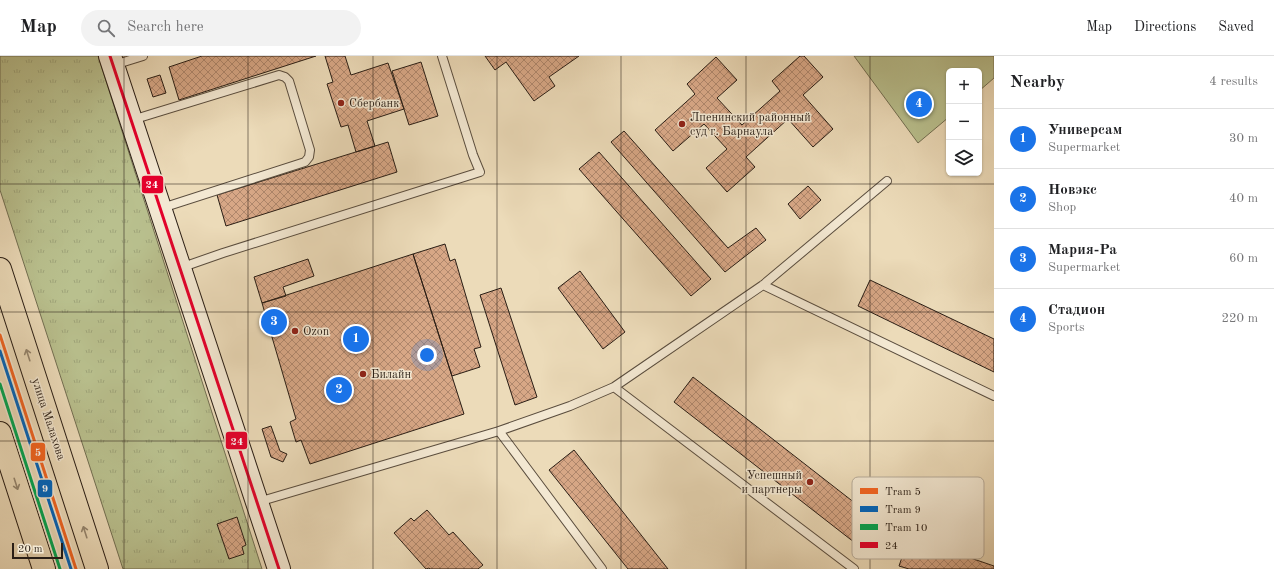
<!DOCTYPE html>
<meta charset="utf-8">
<style>
body{margin:0;font-family:"Old Standard TT",serif;background:#f2f2f2;color:#202124}
.controls{position:absolute;right:12px;top:12px;display:grid;overflow:hidden;border-radius:6px;box-shadow:0 1px 3px #0004}
.controls button{width:36px;height:36px;display:grid;place-items:center;padding:0;border:0;border-bottom:1px solid #e0e0e0;background:#fff;color:#202124;font:20px sans-serif}
.scale{position:absolute;left:12px;bottom:10px;width:51px;box-sizing:border-box;padding-left:4px;border:2px solid #2a1e15;border-top:0;font-size:11px;line-height:14px;white-space:nowrap;color:#2a1e15;-webkit-text-stroke:3px #f3e8d2;paint-order:stroke}
.you{position:absolute;left:427px;top:299px;width:14px;height:14px;margin:-10px;border:3px solid #fff;border-radius:50%;background:#1a73e8;box-shadow:0 0 0 6px #1a73e833}
.badge{display:grid;place-items:center;width:26px;height:26px;border-radius:50%;background:#1a73e8;color:#fff;font-size:13px;font-weight:700}
.pin{position:absolute;translate:-50% -50%;border:2px solid #fff;box-shadow:0 1px 4px #0006}
.list{margin:0;padding:0;list-style:none}
h2{display:flex;justify-content:space-between;align-items:center;height:52px;margin:0;padding:0 16px;font-size:17px}
h2 small{font-size:13px;font-weight:400;color:#757577}
.list li{display:grid;grid-template-columns:26px 1fr auto;gap:12px;align-items:center;box-sizing:border-box;height:60px;padding:0 16px;border-top:1px solid #e0e0e0}
.list b{display:block;font-size:15px;white-space:nowrap}
.list p{margin:0;font-size:13px;white-space:nowrap;color:#757577}
.list em{font-size:13px;font-style:normal;color:#757577}
.icon{flex:none;width:22px;height:22px;fill:none;stroke:currentColor;stroke-width:2;stroke-linecap:round;stroke-linejoin:round}
.map{position:relative;flex:none;width:994px;height:513px;overflow:hidden}
header{display:flex;align-items:center;gap:24px;box-sizing:border-box;height:56px;padding:0 20px;background:#fff;border-bottom:1px solid #e0e0e0}
header strong{font-size:19px}
nav{display:flex;gap:22px;margin-inline-start:auto;font-size:14px}
.search{width:280px;height:36px;background:#f2f2f2;display:flex;align-items:center;gap:10px;box-sizing:border-box;padding:0 14px;border-radius:22px;color:#757577;font-size:15px}
main{display:flex}
aside{flex:1;background:#fff}
.map>svg:first-child{display:block}
.grass{fill:#b9c08e;stroke:#726f52}
.park{fill:url(#park-tufts);stroke:#726f52}
.building{fill:url(#building-cross-hatch);stroke:#2a1e15}
.lines{fill:none;stroke-linecap:round;stroke-linejoin:round}
.lane-casing{stroke:#5a4d3e;stroke-width:10}
.secondary-casing{stroke:#2a1e15;stroke-width:24}
.primary-casing{stroke:#2a1e15;stroke-width:24}
.lane{stroke:#f3e8d2;stroke-width:8}
.secondary{stroke:#f3e8d2;stroke-width:22}
.primary{stroke:#ecdbb9;stroke-width:22}
.bus-1-casing{stroke:#f3e8d2;stroke-width:6}
.bus-1{stroke:#e4002b;stroke-width:3}
.tram-1-casing{stroke:#f3e8d2;stroke-width:6}
.tram-2-casing{stroke:#f3e8d2;stroke-width:6}
.tram-3-casing{stroke:#f3e8d2;stroke-width:6}
.tram-1{stroke:#f26522;stroke-width:3}
.tram-2{stroke:#0065bd;stroke-width:3}
.tram-3{stroke:#00a651;stroke-width:3}
.oneway{stroke:#95866f}
.grid{fill:none;stroke:#2a1e15;stroke-width:1;stroke-opacity:0.55}
.poi-dot{fill:#8f2418;stroke:#f3e8d2;stroke-width:1.5}
.labels{text-anchor:middle;stroke-width:3;stroke-linejoin:round;paint-order:stroke}
.poi-label{font-size:12px;fill:#2a1e15;stroke:#f3e8d2;text-anchor:start}
.street-label{font-size:12px;fill:#2a1e15;stroke:#f3e8d2}
.key{fill:#f3e8d2;stroke:#b7ab99;stroke-width:1}
.key-label{font-size:11px;fill:#2a1e15}
.line-badge{stroke:#f3e8d2;stroke-width:1.5}
.badge-label{font-size:11px;text-anchor:middle;font-weight:bold;fill:#fff}
</style>
<header>
<strong>Map</strong>
<div class="search"><svg class="icon" aria-label="search" viewBox="0 0 24 24"><circle cx="10" cy="10" r="6"/><path d="M15 15l6 6"/></svg>Search here</div>
<nav><a>Map</a><a>Directions</a><a>Saved</a></nav>
</header>
<main>
<div class="map">
<svg width="994" height="513" viewBox="0 0 994 513">
<defs>
<pattern id="park-tufts" width="24" height="20" patternUnits="userSpaceOnUse"><rect width="24" height="20" fill="#b9c08e"/><path d="M3 7l-1-3M5 7V3M7 7l1-3M15 17l-1-3M17 17v-4M19 17l1-3" fill="none" stroke="#9fa57a"/></pattern>
<pattern id="building-cross-hatch" width="8" height="8" patternUnits="userSpaceOnUse"><rect width="8" height="8" fill="#d7a786"/><path d="M0 0l8 8M0 8l8-8" fill="none" stroke="#af876c"/></pattern>
</defs>
<rect width="100%" height="100%" fill="#ecdbb9"/>
<filter id="stains"><feTurbulence type="fractalNoise" baseFrequency=".005" numOctaves="4"/><feColorMatrix values="0 0 0 0 .2 0 0 0 0 .09 0 0 0 0 .02 0 0 0 .5 -.17"/></filter>
<radialGradient id="worn" r=".72"><stop offset=".6" stop-color="#630" stop-opacity="0"/><stop offset="1" stop-color="#630" stop-opacity=".3"/></radialGradient>
<!-- grass -->
<path class="grass" d="M854 0H994V22L979 35V15H949V61L918 87Z"/>
<!-- park -->
<path class="park" d="M0 0H98L262 513H123L0 134Z"/>
<!-- building -->
<path class="building" d="M202 0H316L179 44 169 11Z
M325 0H345L351 19 388 7 404 53 367 65 375 90 356 96 348 69 341 71 327 28 333 26Z
M485 0H579L549 21 555 30 534 45 506 6 495 14Z
M800 0H804L823 21 803 39 833 73 813 91 788 63 746 101 755 111 727 136 706 112 727 93 704 68 673 95 655 74 695 38 687 28 716 1 737 24 717 42 742 69 780 35 772 25Z
M421 6 438 60 409 69 392 15Z
M160 19 166 37 153 41 147 23Z
M624 75 728 192 756 172 766 184 725 216 611 86Z
M388 86 397 116 226 170 217 139Z
M599 96 711 223 691 240 579 113Z
M808 130 821 144 800 163 788 148Z
M445 188 450 205 455 203 481 291 474 293 480 311 452 320 413 198Z
M413 198 464 358 310 408 301 384 296 386 290 366 296 363 262 247Z
M308 203 314 220 283 231 286 240 262 247 254 221Z
M580 215 625 276 603 293 558 232Z
M870 224 994 283V316L858 250Z
M501 232 537 341 515 349 480 239Z
M693 321 878 465 859 490 674 346Z
M271 370 280 395 287 398 283 406 271 401 262 373Z
M574 394 668 513H628L549 414Z
M427 454 449 479 453 476 483 509 478 513H430L429 512 426 513 394 477 411 462 414 465Z
M237 461 246 489 242 491 244 498 229 503 217 468Z
M909 481 994 510V513H909L899 510Z"/>
<g class="lines">
<defs>
<path id="lane" d="M114 9 143 0
M132 64 279 19 285 21 289 25 310 94 309 101 305 106 162 152
M180 212 223 197 480 116 473 99 442 0
M763 229 994 340
M614 331 854 513
M499 375 602 513
M258 446 499 375 570 350 614 331 763 229 887 125"/>
<path id="secondary" d="M110 0 279 513"/>
<path id="primary" d="M0 213 97 513
M0 377 44 513"/>
</defs>
<!-- lane casing -->
<use href="#lane" class="lane-casing"/>
<!-- secondary casing -->
<use href="#secondary" class="secondary-casing"/>
<!-- primary casing -->
<use href="#primary" class="primary-casing"/>
<!-- lane -->
<use href="#lane" class="lane"/>
<!-- secondary -->
<use href="#secondary" class="secondary"/>
<!-- primary -->
<use href="#primary" class="primary"/>
<defs>
<path id="bus-1" d="M110 0 279 513"/>
</defs>
<!-- bus-1 casing -->
<use href="#bus-1" class="bus-1-casing"/>
<!-- bus-1 -->
<use href="#bus-1" class="bus-1"/>
<defs>
<path id="tram-1" d="M0 279 76 513"/>
<path id="tram-2" d="M0 295 71 513"/>
<path id="tram-3" d="M0 328 60 513"/>
</defs>
<!-- tram-1 casing -->
<use href="#tram-1" class="tram-1-casing"/>
<!-- tram-2 casing -->
<use href="#tram-2" class="tram-2-casing"/>
<!-- tram-3 casing -->
<use href="#tram-3" class="tram-3-casing"/>
<!-- tram-1 -->
<use href="#tram-1" class="tram-1"/>
<!-- tram-2 -->
<use href="#tram-2" class="tram-2"/>
<!-- tram-3 -->
<use href="#tram-3" class="tram-3"/>
</g>
<!-- one-way arrows -->
<defs><path id="oneway-shaft" d="M-6 0H5M1.5-3L5.5 0L1.5 3" fill="none" stroke-width="1.6" stroke-linecap="round" stroke-linejoin="round"/></defs>
<g class="oneway">
<use href="#oneway-shaft" transform="translate(28 299) rotate(-108)"/>
<use href="#oneway-shaft" transform="translate(16 428) rotate(72)"/>
<use href="#oneway-shaft" transform="translate(85 476) rotate(-108)"/>
</g>
<!-- grid -->
<path class="grid" d="M124 0V513M248 0V513M373 0V513M497 0V513M621 0V513M746 0V513M870 0V513M0 128H994M0 256H994M0 385H994"/>
<!-- markers -->
<g class="poi-dot">
<circle cx="341" cy="47" r="4"/>
<circle cx="682" cy="68" r="4"/>
<circle cx="295" cy="275" r="4"/>
<circle cx="363" cy="318" r="4"/>
<circle cx="810" cy="426" r="4"/>
</g>
<g class="labels">
<!-- poi labels -->
<g class="poi-label">
<text x="349" y="51">Сбербанк</text>
<text x="690" y="65">Лпенинский районный<tspan x="690" dy="14">суд г. Барнаула</tspan></text>
<text x="303" y="279">Ozon</text>
<text x="371" y="322">Билайн</text>
<text x="802" y="423" text-anchor="end">Успешный<tspan x="802" dy="14">и партнеры</tspan></text>
</g>
<!-- street labels -->
<g class="street-label">
<text transform="translate(49 363) rotate(72)" y="4">улица Малахова</text>
</g>
</g>
<!-- legend -->
<rect x="852" y="421" width="132" height="82" rx="6" class="key"/>
<rect x="860" y="432" width="18" height="6" fill="#f26522"/>
<rect x="860" y="450" width="18" height="6" fill="#0065bd"/>
<rect x="860" y="468" width="18" height="6" fill="#00a651"/>
<rect x="860" y="486" width="18" height="6" fill="#e4002b"/>
<g class="key-label">
<text x="885" y="439">Tram 5</text>
<text x="885" y="457">Tram 9</text>
<text x="885" y="475">Tram 10</text>
<text x="885" y="493">24</text>
</g>
<g class="line-badge">
<rect x="141" y="119" width="23" height="19" rx="4" fill="#e4002b"/>
<rect x="225" y="375" width="23" height="19" rx="4" fill="#e4002b"/>
<rect x="30" y="386" width="16" height="20" rx="4" fill="#f26522"/>
<rect x="37" y="423" width="16" height="19" rx="4" fill="#0065bd"/>
</g>
<g class="badge-label">
<text x="152" y="132">24</text>
<text x="237" y="389">24</text>
<text x="38" y="400">5</text>
<text x="45" y="436">9</text>
</g>
<rect width="100%" height="100%" filter="url(#stains)"/>
<rect width="100%" height="100%" fill="url(#worn)"/>
</svg>
<div class="controls">
<button>+</button>
<button>−</button>
<button><svg class="icon" aria-label="layers" viewBox="0 0 24 24"><path d="M12 4l9 5-9 5-9-5zM3 14l9 5 9-5"/></svg></button>
</div>
<div class="scale">20 m</div>
<div class="you"></div>
<div class="pin badge" style="left:356px;top:283px">1</div>
<div class="pin badge" style="left:339px;top:334px">2</div>
<div class="pin badge" style="left:274px;top:266px">3</div>
<div class="pin badge" style="left:919px;top:48px">4</div>
</div>
<aside>
<h2>Nearby<small>4 results</small></h2>
<ul class="list">
<li><span class="badge">1</span><div><b>Универсам</b><p>Supermarket</p></div><em>30 m</em></li>
<li><span class="badge">2</span><div><b>Новэкс</b><p>Shop</p></div><em>40 m</em></li>
<li><span class="badge">3</span><div><b>Мария-Ра</b><p>Supermarket</p></div><em>60 m</em></li>
<li><span class="badge">4</span><div><b>Стадион</b><p>Sports</p></div><em>220 m</em></li>
</ul>
</aside>
</main>
